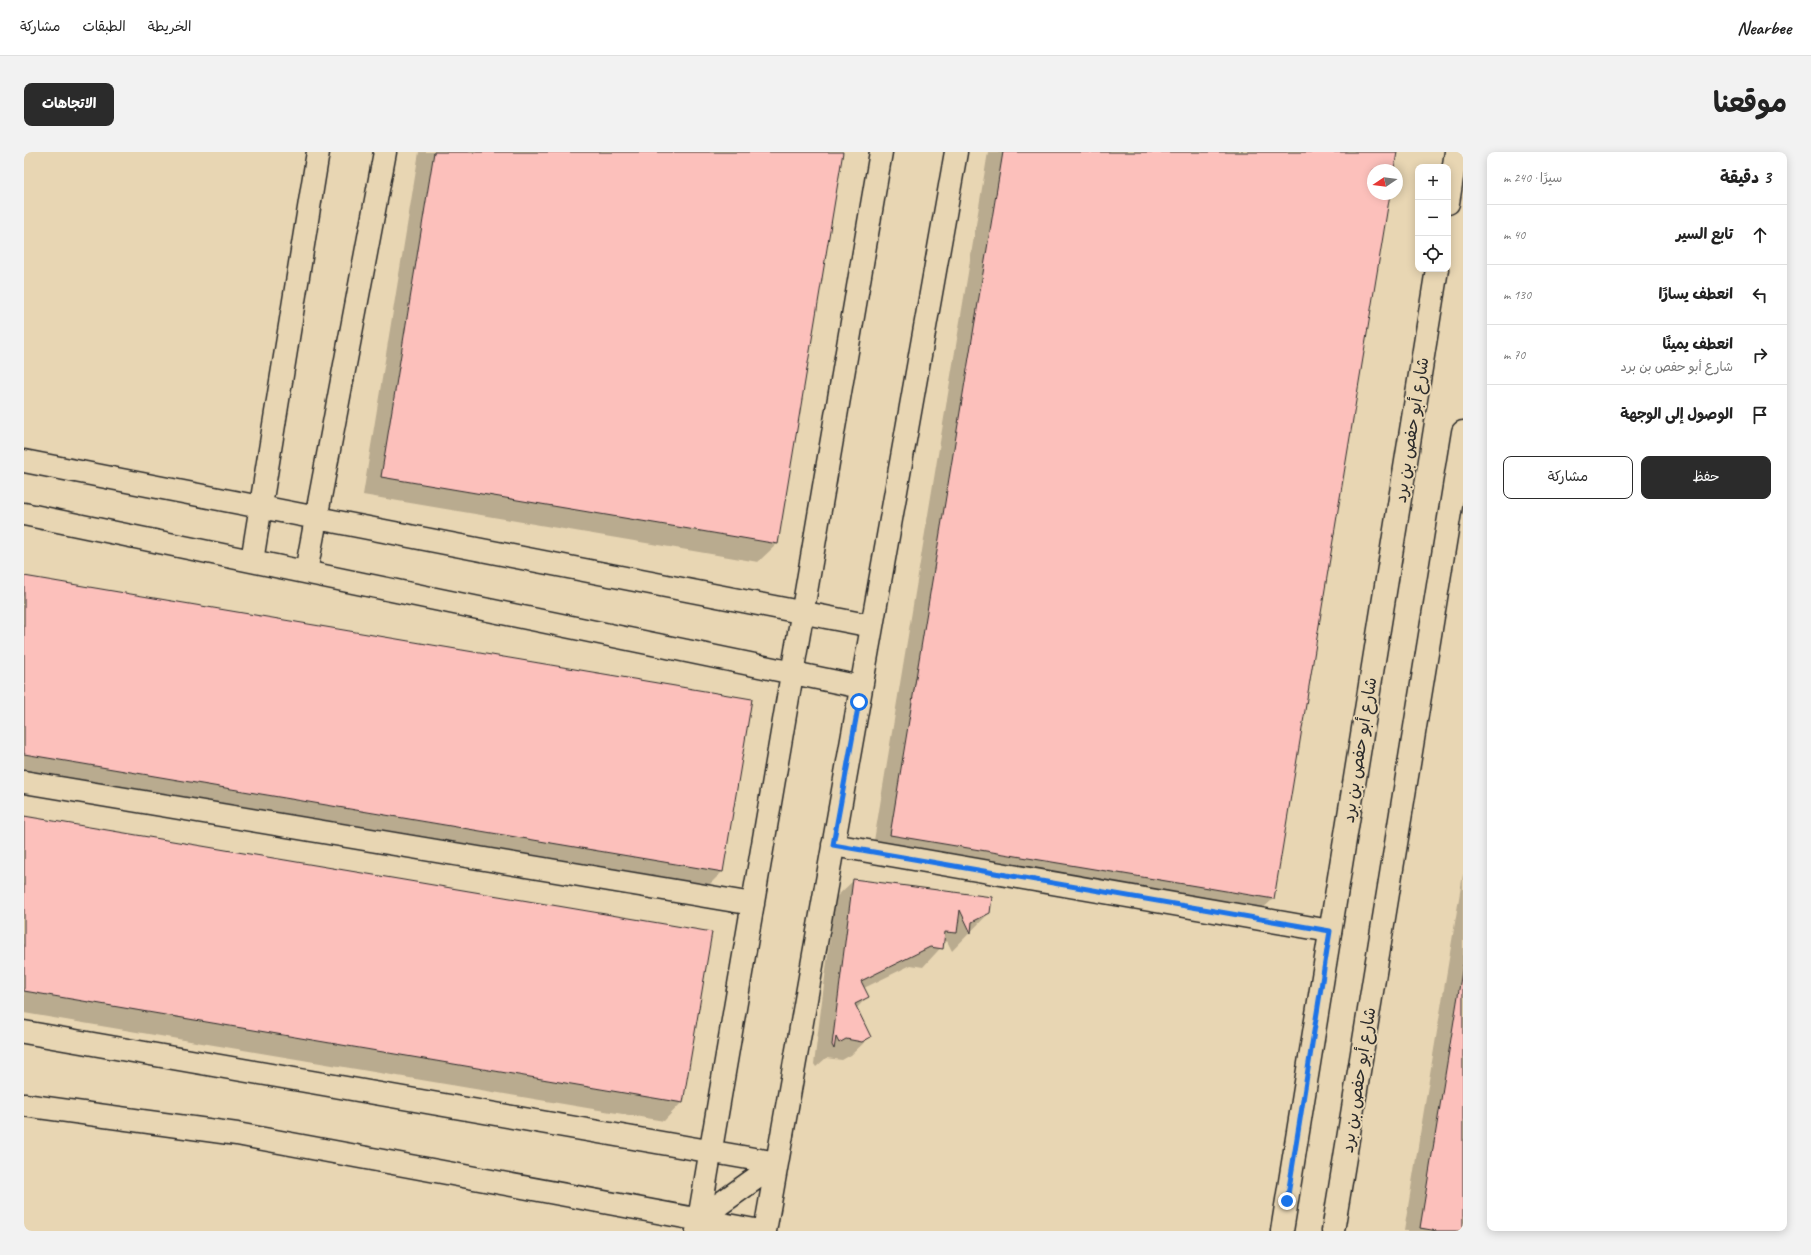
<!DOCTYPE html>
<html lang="ar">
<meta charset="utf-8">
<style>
body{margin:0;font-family:Caveat,"Playpen Sans Arabic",sans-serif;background:#f2f2f2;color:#222;direction:rtl}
.controls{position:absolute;right:12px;top:12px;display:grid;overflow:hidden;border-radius:8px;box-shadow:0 2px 10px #0003}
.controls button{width:36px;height:36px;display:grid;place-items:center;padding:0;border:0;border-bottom:1px solid #e0e0e0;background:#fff;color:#222;font:20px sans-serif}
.compass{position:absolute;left:1343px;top:12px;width:36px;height:36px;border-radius:50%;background:#fff;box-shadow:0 2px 10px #0003;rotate:257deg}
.stop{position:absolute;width:12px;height:12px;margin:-9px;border:3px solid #1a73e8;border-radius:50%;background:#fff}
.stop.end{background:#1a73e8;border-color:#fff;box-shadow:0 1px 4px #0008}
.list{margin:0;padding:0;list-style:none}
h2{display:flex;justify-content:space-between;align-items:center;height:52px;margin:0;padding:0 16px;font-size:17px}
h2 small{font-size:13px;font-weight:400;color:#767676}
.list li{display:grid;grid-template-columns:26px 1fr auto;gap:12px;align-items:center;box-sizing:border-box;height:60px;padding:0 16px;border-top:1px solid #e0e0e0}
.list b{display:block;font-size:15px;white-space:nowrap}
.list p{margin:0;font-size:13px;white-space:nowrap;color:#767676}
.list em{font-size:13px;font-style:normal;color:#767676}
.actions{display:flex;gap:8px;padding:12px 16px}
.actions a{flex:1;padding:9px 0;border:1px solid #2b2b2b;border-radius:8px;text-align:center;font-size:14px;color:#2b2b2b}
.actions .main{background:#2b2b2b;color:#fff}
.icon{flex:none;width:22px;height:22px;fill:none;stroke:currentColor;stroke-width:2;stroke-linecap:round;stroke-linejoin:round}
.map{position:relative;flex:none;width:1439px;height:1079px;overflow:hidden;direction:ltr;border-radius:8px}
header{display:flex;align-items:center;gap:24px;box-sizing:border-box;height:56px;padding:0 20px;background:#fff;border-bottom:1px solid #e0e0e0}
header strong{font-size:19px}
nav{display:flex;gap:22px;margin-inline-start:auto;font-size:14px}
.intro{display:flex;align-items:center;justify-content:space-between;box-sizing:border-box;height:96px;padding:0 24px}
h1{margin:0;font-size:28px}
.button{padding:10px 18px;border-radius:8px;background:#2b2b2b;color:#fff;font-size:14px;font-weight:700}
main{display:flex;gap:24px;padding:0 24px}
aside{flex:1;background:#fff;border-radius:8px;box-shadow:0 2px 10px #0003}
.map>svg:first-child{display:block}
.shadow{fill:#0003}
.building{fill:#fcc0bb;stroke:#2b2b2b}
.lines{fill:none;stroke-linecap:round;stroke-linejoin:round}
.minor-casing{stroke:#2b2b2b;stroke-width:25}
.major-casing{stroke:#2b2b2b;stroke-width:25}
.minor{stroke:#e8d6b3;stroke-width:22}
.major{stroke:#e8d6b3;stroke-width:22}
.route{stroke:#1a73e8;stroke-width:5}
.labels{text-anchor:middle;stroke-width:4;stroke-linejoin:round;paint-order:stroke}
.street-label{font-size:17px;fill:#2b2b2b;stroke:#e8d6b3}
</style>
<header>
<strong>Nearbee</strong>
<nav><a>الخريطة</a><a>الطبقات</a><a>مشاركة</a></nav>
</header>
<div class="intro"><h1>موقعنا</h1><a class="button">الاتجاهات</a></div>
<main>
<aside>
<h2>3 دقيقة<small>سيرًا · 240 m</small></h2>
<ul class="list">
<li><svg class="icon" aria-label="ahead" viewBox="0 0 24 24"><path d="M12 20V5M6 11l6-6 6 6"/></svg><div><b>تابع السير</b></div><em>40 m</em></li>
<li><svg class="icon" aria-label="left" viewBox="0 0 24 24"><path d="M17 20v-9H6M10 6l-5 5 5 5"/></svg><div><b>انعطف يسارًا</b></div><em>130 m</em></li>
<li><svg class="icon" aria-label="right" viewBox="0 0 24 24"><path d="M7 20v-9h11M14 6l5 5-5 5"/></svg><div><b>انعطف يمينًا</b><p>شارع أبو حفص بن برد</p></div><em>70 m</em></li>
<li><svg class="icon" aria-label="arrive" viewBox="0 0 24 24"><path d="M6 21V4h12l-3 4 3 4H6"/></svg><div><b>الوصول إلى الوجهة</b></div></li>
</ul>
<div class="actions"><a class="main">حفظ</a><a>مشاركة</a></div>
</aside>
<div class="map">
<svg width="1439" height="1079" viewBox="0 0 1439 1079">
<rect width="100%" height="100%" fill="#e8d6b3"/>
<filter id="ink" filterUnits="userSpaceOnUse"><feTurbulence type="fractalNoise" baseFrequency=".025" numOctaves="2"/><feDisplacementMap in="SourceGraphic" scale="8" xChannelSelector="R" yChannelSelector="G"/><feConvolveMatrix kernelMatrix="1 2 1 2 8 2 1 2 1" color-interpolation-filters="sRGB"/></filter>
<g filter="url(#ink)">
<!-- shadow -->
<path class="shadow" d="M395 0H818L753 392 734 410 339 343Z
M964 0H1372L1369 18H1349V42H1365L1249 747 1230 765 848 701Z
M0 425 698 720 680 738 0 623Z
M0 665 658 950 640 969 0 861Z
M1439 722V1079H1380Z
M830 728 965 761 928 799 923 789 899 815 887 813 840 836 844 844 832 857 846 885 827 903 818 908 802 906 792 915 790 912 811 746Z"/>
<!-- building -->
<path class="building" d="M410 0H819L754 392 357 325Z
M979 0H1373L1370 18H1349V42H1366L1250 747 866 683Z
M0 424 728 547 699 720 0 602Z
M0 664 688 780 659 951 0 839Z
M829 727 968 745 966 761 948 770 947 781 936 758 933 781 921 780 919 797 906 795 837 829 845 845 831 852 847 885 838 890 822 887 815 891 812 885 810 897 808 893Z
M1439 813V1079H1413L1396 1076Z"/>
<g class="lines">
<defs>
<path id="minor" d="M0 309 848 474
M0 362 837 535
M228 409 294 0
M282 420 361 0
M0 630 729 752
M809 693 1306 779
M0 880 753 1011
M0 953 213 982 736 1079
M675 1067 753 1011
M673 1079 857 0
M741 1079 932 0"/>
<path id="major" d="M1424 51 1432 0
M1258 1079 1413 117
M1309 1079 1439 280"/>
</defs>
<!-- minor casing -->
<use href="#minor" class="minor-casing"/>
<!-- major casing -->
<use href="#major" class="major-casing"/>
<!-- minor -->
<use href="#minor" class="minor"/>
<!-- major -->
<use href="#major" class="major"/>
</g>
</g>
<g class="lines" filter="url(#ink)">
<!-- route -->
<path class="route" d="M835 550 809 693 1306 779 1263 1049"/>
</g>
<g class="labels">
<!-- street labels -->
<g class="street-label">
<text transform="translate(1387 278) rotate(-81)" y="6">شارع أبو حفص بن برد</text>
<text transform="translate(1335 598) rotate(-81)" y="6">شارع أبو حفص بن برد</text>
<text transform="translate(1334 928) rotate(-81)" y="6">شارع أبو حفص بن برد</text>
</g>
</g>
</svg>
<div class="controls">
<button>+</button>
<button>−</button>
<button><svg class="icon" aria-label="locate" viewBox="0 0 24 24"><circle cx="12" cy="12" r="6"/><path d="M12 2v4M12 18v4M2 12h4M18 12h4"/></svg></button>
</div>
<svg class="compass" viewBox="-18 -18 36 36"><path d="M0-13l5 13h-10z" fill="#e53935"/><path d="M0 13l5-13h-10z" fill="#767676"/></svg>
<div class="stop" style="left:835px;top:550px"></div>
<div class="stop end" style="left:1263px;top:1049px"></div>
</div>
</main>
